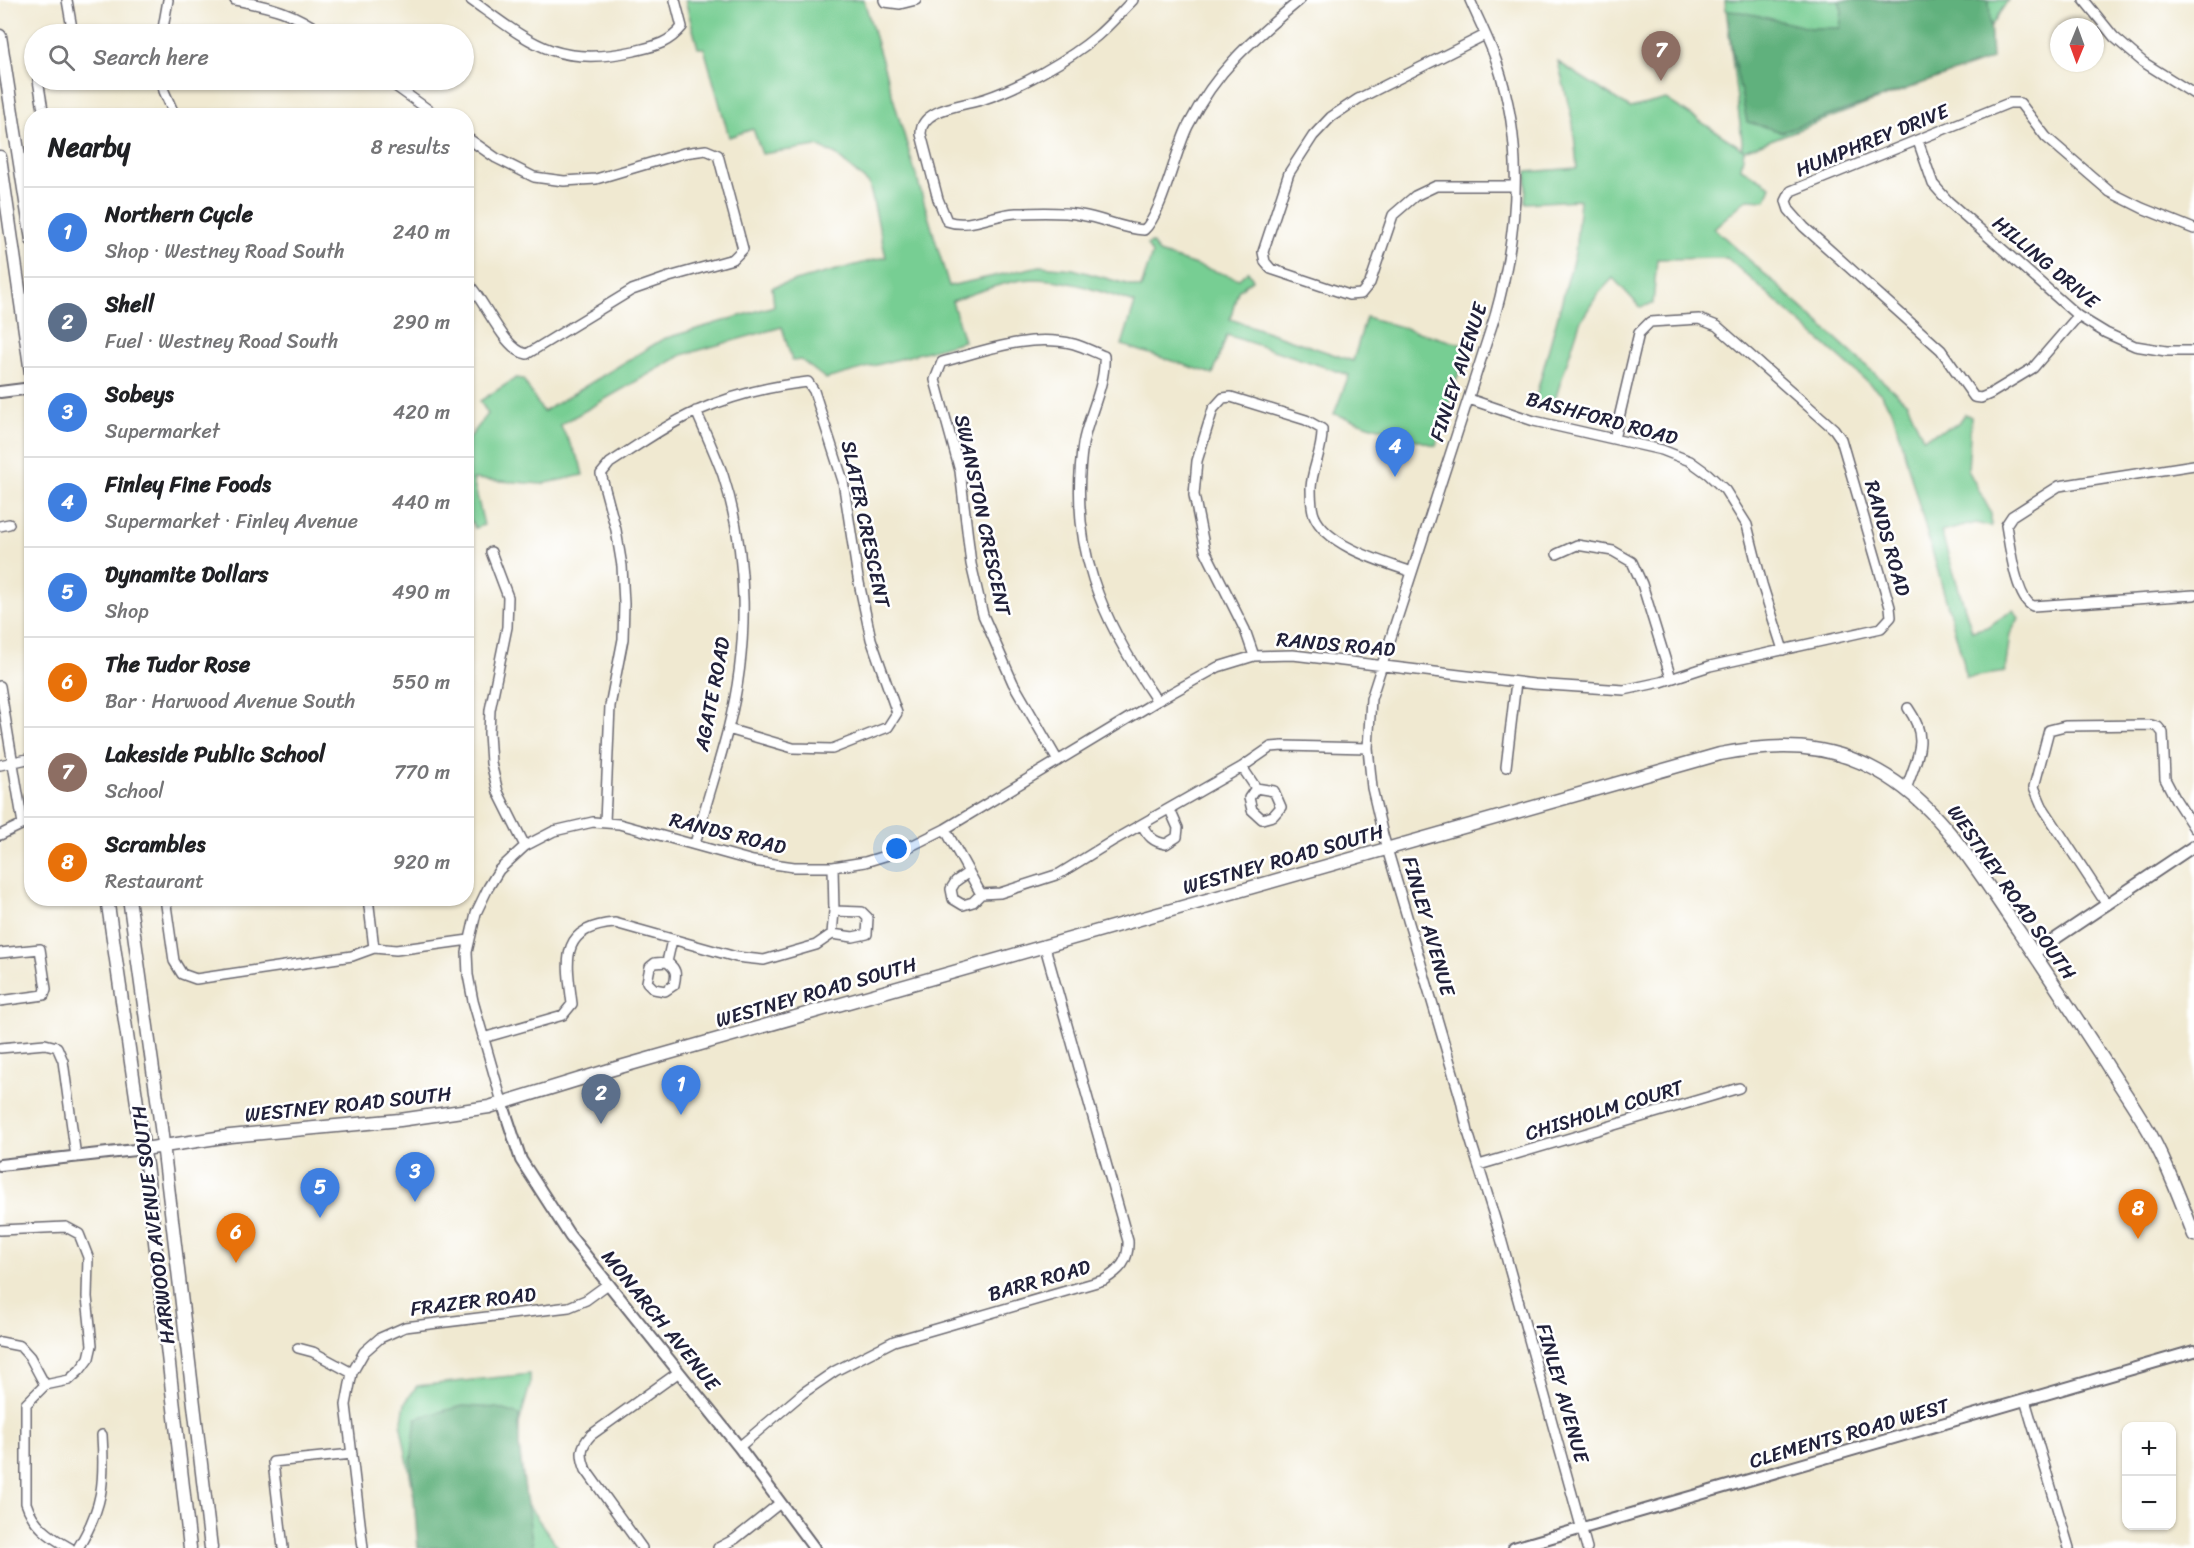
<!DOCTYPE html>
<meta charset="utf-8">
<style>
body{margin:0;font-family:Sriracha,sans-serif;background:#f6f6f6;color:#202124}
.controls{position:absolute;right:18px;bottom:18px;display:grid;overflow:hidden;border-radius:12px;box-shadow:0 2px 4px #0004}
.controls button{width:54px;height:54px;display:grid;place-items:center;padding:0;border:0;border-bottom:2px solid #e0e0e0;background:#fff;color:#202124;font:30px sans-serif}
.compass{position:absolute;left:2050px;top:18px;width:54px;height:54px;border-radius:50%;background:#fff;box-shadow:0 2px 4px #0004;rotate:181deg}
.you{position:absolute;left:897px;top:849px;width:21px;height:21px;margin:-15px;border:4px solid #fff;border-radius:50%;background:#1a73e8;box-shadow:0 0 0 9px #1a73e833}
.badge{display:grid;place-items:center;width:39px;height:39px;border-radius:50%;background:#1f6fb2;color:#fff;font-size:20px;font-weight:700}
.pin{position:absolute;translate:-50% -50px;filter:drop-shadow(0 2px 3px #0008)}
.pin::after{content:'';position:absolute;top:32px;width:21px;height:18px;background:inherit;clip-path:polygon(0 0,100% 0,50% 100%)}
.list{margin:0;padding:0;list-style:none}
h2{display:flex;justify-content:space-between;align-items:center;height:78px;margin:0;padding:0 24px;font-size:26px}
h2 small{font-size:20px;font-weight:400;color:#757577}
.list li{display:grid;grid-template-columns:39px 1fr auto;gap:18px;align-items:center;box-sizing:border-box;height:90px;padding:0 24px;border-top:2px solid #e0e0e0}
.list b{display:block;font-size:22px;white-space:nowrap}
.list p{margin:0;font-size:20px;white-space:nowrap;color:#757577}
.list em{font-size:20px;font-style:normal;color:#757577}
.icon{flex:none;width:33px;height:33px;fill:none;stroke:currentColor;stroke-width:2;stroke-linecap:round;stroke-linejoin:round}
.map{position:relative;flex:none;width:2194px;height:1548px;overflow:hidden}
.search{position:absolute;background:#fff;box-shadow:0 2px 4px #0004;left:24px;top:24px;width:450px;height:66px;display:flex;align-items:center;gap:15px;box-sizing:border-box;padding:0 21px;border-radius:33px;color:#757577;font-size:22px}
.panel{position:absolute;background:#fff;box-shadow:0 2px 4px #0004;left:24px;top:108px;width:450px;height:798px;border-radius:24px}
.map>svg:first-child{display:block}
.green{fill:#77ce93;stroke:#4c7867;stroke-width:1.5}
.forest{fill:#61b17d;stroke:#426a5c;stroke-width:1.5}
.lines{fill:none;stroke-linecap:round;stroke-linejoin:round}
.minor-casing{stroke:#6a6870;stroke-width:12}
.tertiary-casing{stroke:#6a6870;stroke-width:14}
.secondary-casing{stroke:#6a6870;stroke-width:15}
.minor{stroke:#fff;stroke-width:9}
.tertiary{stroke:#fff;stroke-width:10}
.secondary{stroke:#fff;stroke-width:12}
.labels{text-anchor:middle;stroke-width:5;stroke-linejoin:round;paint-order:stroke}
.street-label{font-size:20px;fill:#22223b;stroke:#fff}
</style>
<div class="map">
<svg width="2194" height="1548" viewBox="0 0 2194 1548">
<rect width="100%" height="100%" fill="#fff"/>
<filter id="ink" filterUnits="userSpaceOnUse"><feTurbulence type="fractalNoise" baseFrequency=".0167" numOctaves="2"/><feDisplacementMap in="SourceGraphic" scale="12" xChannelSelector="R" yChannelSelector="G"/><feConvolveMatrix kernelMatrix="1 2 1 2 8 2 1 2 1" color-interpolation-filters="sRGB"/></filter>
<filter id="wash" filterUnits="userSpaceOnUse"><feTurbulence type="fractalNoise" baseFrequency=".008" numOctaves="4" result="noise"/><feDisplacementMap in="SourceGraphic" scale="24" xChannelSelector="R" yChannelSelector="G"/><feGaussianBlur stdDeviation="1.35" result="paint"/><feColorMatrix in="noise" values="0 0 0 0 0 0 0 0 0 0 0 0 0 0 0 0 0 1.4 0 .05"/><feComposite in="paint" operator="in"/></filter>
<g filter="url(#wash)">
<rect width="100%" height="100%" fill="#f0e9d1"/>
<!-- green -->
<path class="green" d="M685 0H864L949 286 1040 266 1073 269 1141 288 1152 254 1147 245 1152 243 1159 253 1239 279 1248 271 1253 279 1238 291 1230 319 1353 361 1366 317 1467 346 1436 446 1334 414 1349 375 1227 335 1213 374 1122 345 1135 303C1102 292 1069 279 1034 279 1011 279 975 293 952 301L964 341 826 379 801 360 792 361 782 327 682 355 560 425 580 462 583 475 542 484 473 479 484 525 475 528 467 515V441L488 414 480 401 516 378 523 379 543 412 663 339 774 306 772 287 886 257 869 184 836 155 817 146 762 154 753 129 729 137 704 48H698Z
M1725 0H2008L1988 31 1987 59 1744 150 1741 168 1771 186 1766 200 1747 199 1714 228 1907 403 1923 438 1958 424 1965 414 1971 417 1968 470 1991 513V527L1976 523 1941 532 1972 631 1987 627 2013 610 2019 618 2010 634 2005 672 1966 678 1963 660 1893 413 1881 394 1727 258 1657 259 1653 304 1640 307 1613 278 1598 294 1580 322 1552 409 1534 403 1575 253 1580 200 1525 203 1527 172 1577 168 1573 123 1558 62 1630 108 1666 99 1743 149Z
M530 1374V1385L511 1452 516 1489 559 1548H424L401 1427 405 1403 417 1386Z"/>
<!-- forest -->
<path class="forest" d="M1839 0H1989L1992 59 1782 132 1747 122 1732 50 1727 11 1742 12 1810 28H1840L1842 11Z
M463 1406 497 1408 519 1415V1447L533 1548H418L411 1463 416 1418Z"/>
</g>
<g filter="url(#ink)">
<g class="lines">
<defs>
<path id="minor" d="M67 0 73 34
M235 0C272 7 293 12 324 34
M471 0C531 43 556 68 634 51 655 46 668 44 682 27L675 0
M884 0 885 2 900 4 916 0
M1133 0C1121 12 1110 25 1097 36 1069 60 1018 88 984 99 964 106 920 108 921 134L938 199 947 221C969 229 993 214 1016 213 1037 213 1060 211 1081 215 1102 218 1122 229 1144 230 1162 214 1175 152 1188 126 1217 69 1252 40 1300 0
M1470 0C1479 21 1490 42 1497 63 1525 146 1518 234 1495 316L1371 699 1368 748 1372 788 1383 835 1461 1100 1468 1132 1500 1235 1587 1548
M2084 0 2114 37 2143 62 2194 94
M86 34 101 32 130 34
M162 34 168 0
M1485 35 1358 99 1331 117 1313 136 1289 173 1263 252 1265 262 1271 269 1349 295 1361 294 1370 283 1393 215 1415 196 1436 186H1515
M38 80 44 116
M162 80 164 91 175 116
M387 80 437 116
M466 137 496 158 534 177 564 181 596 179 684 153 706 150 718 155 743 249 733 259 669 277 632 290 527 354C504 351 484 298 466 281
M1918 141 1933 184 1948 201 2078 316 2106 333 2135 346 2166 351H2194
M2078 316 2033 368 1990 394 1981 398 1974 397 1941 350 1804 227 1789 210 1786 201 1791 191 2009 103H2020L2046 137 2110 192 2142 208 2194 229
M1469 399 1534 421 1662 450 1690 461 1708 474 1725 490 1747 525 1762 584 1783 650
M2194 465 2059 486 2012 516 2006 525C2009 542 2016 600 2033 606L2194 595
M0 526 9 524
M491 552 508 597 507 627 490 710 489 733 491 763 498 792 525 846
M1557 554 1577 545 1613 551 1632 562 1642 584 1671 678
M1254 656 1245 630 1205 550 1194 495 1197 461 1213 409 1223 398 1231 397 1306 420 1322 429C1323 451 1312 467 1311 488 1311 496 1311 507 1314 515 1326 546 1383 562 1412 572
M0 686 23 824
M1058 761 1013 683 983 615 971 564 960 471 935 380 942 362C984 351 1029 333 1074 344 1084 347 1094 352 1104 356 1106 386 1088 415 1083 444 1068 545 1101 620 1157 701
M0 765 32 758
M1242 767 1256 788
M1506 767 1516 682
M1256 788 1274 791 1281 807 1273 816 1262 819 1252 810 1249 798Z
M1906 789C1917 757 1930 739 1908 708
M605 822 610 706 623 639 624 604 622 566 616 530 601 474 610 463C638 445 666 425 697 411 731 396 771 386 808 382L814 391 843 481 858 578 871 639 897 713 888 727 832 749 793 748 728 729
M1142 825C1148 836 1153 842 1166 844L1177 837 1178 828 1170 810
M945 829 981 894
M0 835 23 824 32 823
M695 844C705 806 718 768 728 729 749 648 749 555 723 475 715 453 705 432 696 411
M969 872 956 881 951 889 953 899 963 905 973 902 981 894 1000 893 1059 874 1114 840 1242 767 1271 747 1283 746 1368 748
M165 898 174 961 182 974 196 979 352 956 374 948 396 950 469 940
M368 898 374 948
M2107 905 2042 806 2034 787 2049 730 2065 726 2151 725 2158 727 2163 733 2165 779 2176 800 2194 828
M832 934 834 911 833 867
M0 953 40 949 46 989 44 995 0 1001
M667 962C676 969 677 973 674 985L665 991 654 989 647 982 650 967 655 963 667 962 672 940
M483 1038 563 1015 572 1004C567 962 558 927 615 923L736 957 764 960 816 945 832 934 853 937 867 934 868 918 862 912 834 911
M0 1048 45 1044 57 1047 63 1061 76 1157
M502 1102 473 1001 468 975 467 952 476 913 488 888 499 870 525 846 554 831 593 822 619 824 753 861 794 867H833L865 862 901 851 945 829 1157 701 1218 667 1254 656 1293 655 1534 684 1624 690 1661 682 1710 666 1881 628 1891 617 1890 607 1841 439 1834 429 1717 326 1699 319 1650 322 1639 333 1614 439
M1479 1165 1739 1088
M0 1230 66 1227 79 1234 88 1257 87 1297 92 1345 89 1358 80 1370 69 1380 45 1385 26 1404V1503C33 1525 50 1537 70 1548
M0 1342 20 1346 30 1357 45 1385
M298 1348 313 1352 352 1373
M2025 1400 2069 1548
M739 1447 803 1393 835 1371 894 1341 1104 1280C1120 1270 1129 1261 1128 1241L1045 947
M78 1548C103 1507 105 1482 102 1435
M283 1548 273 1462 352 1454
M363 1548 346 1405 352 1373 364 1352 380 1338 405 1327 569 1307 586 1300 608 1284
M642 1548 586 1470C580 1455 580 1447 591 1435L679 1372
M718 1548 735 1539 780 1503"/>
<path id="tertiary" d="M0 392 32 388
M2034 953 2194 846
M502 1102 521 1160 570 1236 739 1447 814 1548
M0 1165 144 1149
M1514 1548 2194 1351"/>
<path id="secondary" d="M0 36 32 240
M0 157 32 380
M107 898 147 1172 190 1548
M129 898 161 1127 211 1548
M144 1149 230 1136 400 1120 489 1107 613 1069 1720 754C1776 743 1826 742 1878 771 1943 807 1979 874 2020 933 2049 976 2077 1019 2105 1062 2120 1086 2137 1110 2151 1135 2168 1167 2181 1201 2194 1235"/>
</defs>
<!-- minor casing -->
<use href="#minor" class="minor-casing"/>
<!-- tertiary casing -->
<use href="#tertiary" class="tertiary-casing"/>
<!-- secondary casing -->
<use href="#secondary" class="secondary-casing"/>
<!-- minor -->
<use href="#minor" class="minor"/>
<!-- tertiary -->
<use href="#tertiary" class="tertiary"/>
<!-- secondary -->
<use href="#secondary" class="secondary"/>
</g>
</g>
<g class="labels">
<!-- street labels -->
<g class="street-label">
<text transform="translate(1872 140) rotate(-22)" y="7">HUMPHREY DRIVE</text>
<text transform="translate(2046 262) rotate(40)" y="7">HILLING DRIVE</text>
<text transform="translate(1458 372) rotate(-72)" y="7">FINLEY AVENUE</text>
<text transform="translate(1602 418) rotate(15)" y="7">BASHFORD ROAD</text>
<text transform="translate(983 515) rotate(78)" y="7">SWANSTON CRESCENT</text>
<text transform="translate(866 524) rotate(78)" y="7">SLATER CRESCENT</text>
<text transform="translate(1888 538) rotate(74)" y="7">RANDS ROAD</text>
<text transform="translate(1336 644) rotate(5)" y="7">RANDS ROAD</text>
<text transform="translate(712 694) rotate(-79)" y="7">AGATE ROAD</text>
<text transform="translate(728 833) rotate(14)" y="7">RANDS ROAD</text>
<text transform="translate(1283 859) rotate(-16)" y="7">WESTNEY ROAD SOUTH</text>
<text transform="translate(2012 892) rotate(55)" y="7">WESTNEY ROAD SOUTH</text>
<text transform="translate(1429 926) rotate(74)" y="7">FINLEY AVENUE</text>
<text transform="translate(816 992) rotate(-16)" y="7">WESTNEY ROAD SOUTH</text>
<text transform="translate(348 1104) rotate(-6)" y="7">WESTNEY ROAD SOUTH</text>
<text transform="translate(1604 1110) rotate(-17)" y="7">CHISHOLM COURT</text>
<text transform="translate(153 1225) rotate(-97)" y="7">HARWOOD AVENUE SOUTH</text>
<text transform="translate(1039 1280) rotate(-16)" y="7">BARR ROAD</text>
<text transform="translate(473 1301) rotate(-7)" y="7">FRAZER ROAD</text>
<text transform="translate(661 1320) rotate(51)" y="7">MONARCH AVENUE</text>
<text transform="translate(1563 1393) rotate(74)" y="7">FINLEY AVENUE</text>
<text transform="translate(1849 1433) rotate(-16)" y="7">CLEMENTS ROAD WEST</text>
</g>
</g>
</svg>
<div class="controls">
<button>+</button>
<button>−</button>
</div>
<svg class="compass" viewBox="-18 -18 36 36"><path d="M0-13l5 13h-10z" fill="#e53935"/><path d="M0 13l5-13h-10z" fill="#757577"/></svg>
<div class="you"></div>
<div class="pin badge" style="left:681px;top:1115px;background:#3f7fe0">1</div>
<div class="pin badge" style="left:601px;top:1124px;background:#5c6f8a">2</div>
<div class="pin badge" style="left:415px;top:1202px;background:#3f7fe0">3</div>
<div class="pin badge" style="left:1395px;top:477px;background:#3f7fe0">4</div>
<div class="pin badge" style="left:320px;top:1218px;background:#3f7fe0">5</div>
<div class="pin badge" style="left:236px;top:1263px;background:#e8710a">6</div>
<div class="pin badge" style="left:1661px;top:81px;background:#8d6e63">7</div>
<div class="pin badge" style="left:2138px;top:1239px;background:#e8710a">8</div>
<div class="search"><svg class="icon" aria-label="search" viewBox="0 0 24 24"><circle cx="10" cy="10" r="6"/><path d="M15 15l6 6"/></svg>Search here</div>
<section class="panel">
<h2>Nearby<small>8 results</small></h2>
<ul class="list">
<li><span class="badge" style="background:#3f7fe0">1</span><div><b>Northern Cycle</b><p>Shop · Westney Road South</p></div><em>240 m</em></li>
<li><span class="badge" style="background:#5c6f8a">2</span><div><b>Shell</b><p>Fuel · Westney Road South</p></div><em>290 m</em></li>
<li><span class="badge" style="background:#3f7fe0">3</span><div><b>Sobeys</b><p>Supermarket</p></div><em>420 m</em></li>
<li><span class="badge" style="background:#3f7fe0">4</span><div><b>Finley Fine Foods</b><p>Supermarket · Finley Avenue</p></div><em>440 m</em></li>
<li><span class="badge" style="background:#3f7fe0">5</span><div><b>Dynamite Dollars</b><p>Shop</p></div><em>490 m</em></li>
<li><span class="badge" style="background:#e8710a">6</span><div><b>The Tudor Rose</b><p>Bar · Harwood Avenue South</p></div><em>550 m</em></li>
<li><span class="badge" style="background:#8d6e63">7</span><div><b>Lakeside Public School</b><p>School</p></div><em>770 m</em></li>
<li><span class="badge" style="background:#e8710a">8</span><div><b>Scrambles</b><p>Restaurant</p></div><em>920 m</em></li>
</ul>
</section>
</div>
